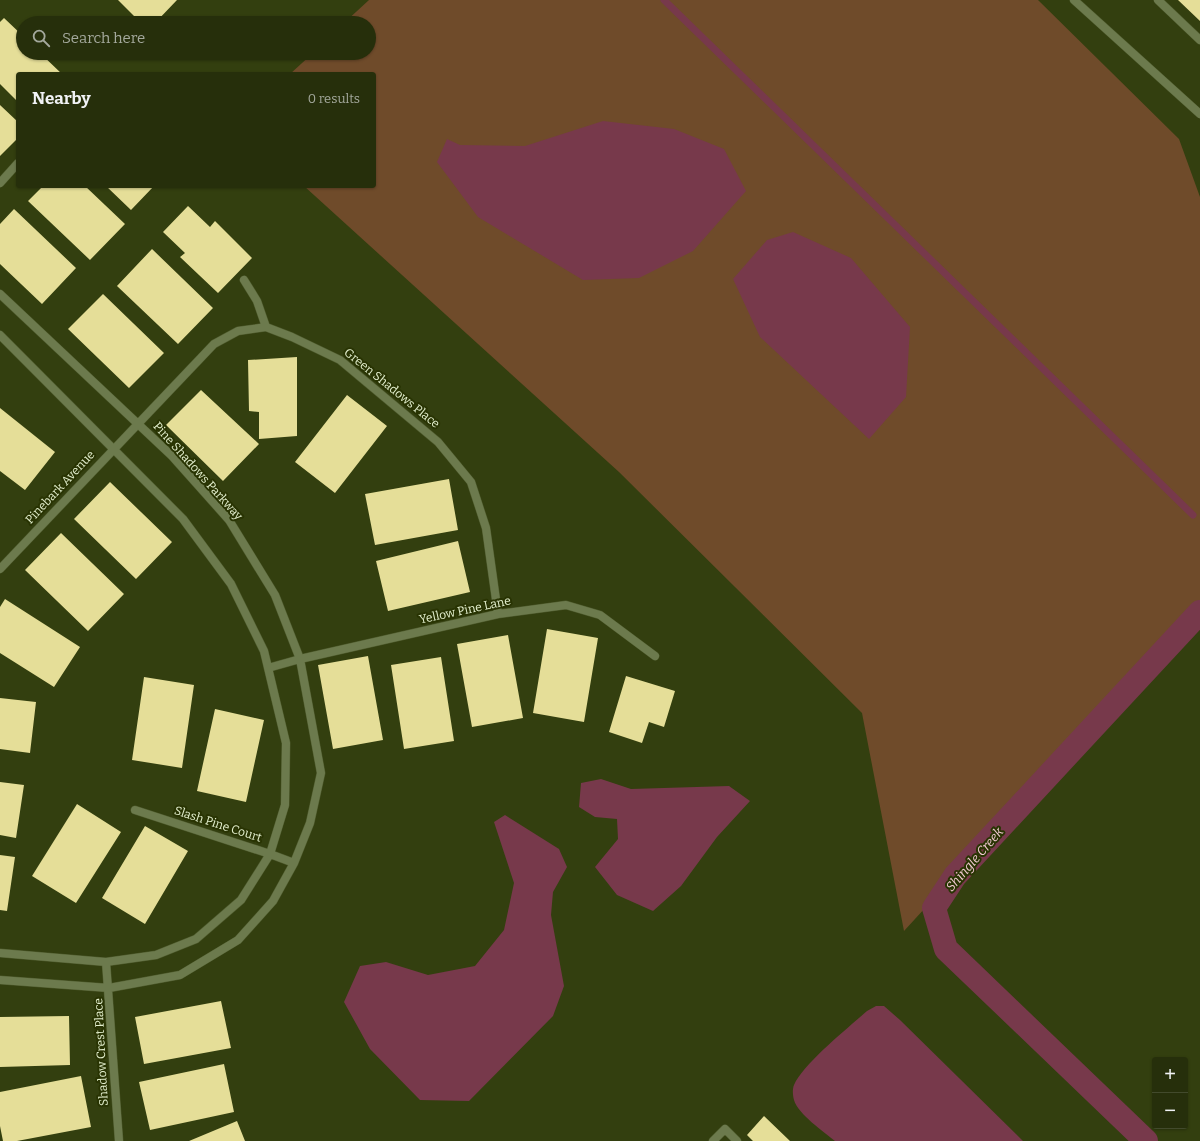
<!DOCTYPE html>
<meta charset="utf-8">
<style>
body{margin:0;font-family:Bitter,serif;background:#323b19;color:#f1f3f6}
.controls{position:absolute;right:12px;bottom:12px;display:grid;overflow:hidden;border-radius:4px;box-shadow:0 1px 3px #0004}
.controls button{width:36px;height:36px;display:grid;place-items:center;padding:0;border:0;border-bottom:1px solid #424a2c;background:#262f0b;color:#f1f3f6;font:20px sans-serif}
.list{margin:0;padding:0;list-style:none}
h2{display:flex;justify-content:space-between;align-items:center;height:52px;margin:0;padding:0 16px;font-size:17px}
h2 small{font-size:13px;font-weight:400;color:#a4a99d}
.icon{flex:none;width:22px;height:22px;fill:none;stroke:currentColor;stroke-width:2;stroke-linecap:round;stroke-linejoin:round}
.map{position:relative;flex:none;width:1200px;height:1141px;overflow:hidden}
.search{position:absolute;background:#262f0b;box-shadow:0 1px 3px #0004;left:16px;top:16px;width:360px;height:44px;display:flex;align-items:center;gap:10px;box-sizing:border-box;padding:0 14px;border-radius:22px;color:#a4a99d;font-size:15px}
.panel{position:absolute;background:#262f0b;box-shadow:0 1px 3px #0004;left:16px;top:72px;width:360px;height:116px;border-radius:4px}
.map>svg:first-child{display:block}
.green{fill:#6f4b2a}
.water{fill:#77394b}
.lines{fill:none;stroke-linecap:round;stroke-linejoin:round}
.stream{stroke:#77394b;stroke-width:7}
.canal{stroke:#77394b;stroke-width:24}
.building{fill:#e5de98}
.lane-casing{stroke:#4f5b2e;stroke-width:9}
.lane{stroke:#6c7a4d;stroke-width:8}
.labels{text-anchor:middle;stroke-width:4;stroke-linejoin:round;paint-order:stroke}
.street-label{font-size:12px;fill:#e4f0cf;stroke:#293403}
.water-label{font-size:13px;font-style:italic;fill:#f4cbd5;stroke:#293403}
</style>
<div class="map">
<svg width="1200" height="1141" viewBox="0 0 1200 1141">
<rect width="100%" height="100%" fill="#333f0f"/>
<!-- green -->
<path class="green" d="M369 0H1038L1179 139 1200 197V608L904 931 862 713 619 472 304 186H374V74H290L313 53H369V23H344Z"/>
<!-- water -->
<path class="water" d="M603 121 674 129 724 149 746 191 693 251 639 278 583 280 478 217 437 162 447 139 460 145 525 146Z
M793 232 851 258 910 327 906 397 869 439 760 337 733 279 767 240Z
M601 779 631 789 729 786 750 801 717 837 681 886 653 911 617 895 595 867 618 839 617 819 595 817 579 807 581 783Z
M505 815 559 849 567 867 553 892 551 915 564 986 553 1016 469 1101 420 1100 370 1049 344 1002 360 966 386 962 428 975 475 966 504 930 514 883 494 822Z
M876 1006H884L900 1020 1023 1141H835C824 1132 798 1114 794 1100 793 1096 792 1090 794 1085 804 1063 848 1028 867 1011Z"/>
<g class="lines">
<!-- stream -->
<path class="stream" d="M664 0 1193 515"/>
<!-- canal -->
<path class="canal" d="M1146 1141 946 949 934 908 955 876 1200 612"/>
</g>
<!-- building -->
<path class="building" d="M118 0H177L155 23H141Z
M1178 0H1200V21Z
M4 18 23 36V53H40L62 74H18V102L0 84V22Z
M0 105 18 122V138L0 156Z
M43 186H85L125 224 90 260 28 201Z
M106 186H154L131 210Z
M188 206 210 227 215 221 252 258 218 293 180 257 185 253 163 232Z
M14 209 76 268 42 304 0 264V224Z
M152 249 213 308 178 344 117 286Z
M103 294 164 353 129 388 68 329Z
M297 357V436L259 439V412L249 411 248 360Z
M201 390 259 444 223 481 166 425Z
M347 395 387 426 335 493 295 462Z
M0 408 55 452 25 490 0 471Z
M449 479 458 530 375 545 365 494Z
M110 482 172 542 136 579 74 519Z
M61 533 124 594 88 631 25 570Z
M458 541 470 592 388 611 376 561Z
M5 599 80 647 54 687 0 653V607Z
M547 629 598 638 584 722 533 713Z
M508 635 523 718 472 727 457 644Z
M368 656 383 740 333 749 318 665Z
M441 657 454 741 404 749 391 665Z
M626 676 675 691 664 727 649 722 642 743 609 732Z
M144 677 194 685 182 768 132 760Z
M0 698 36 702 30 753 0 749Z
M215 709 264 720 246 802 197 791Z
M0 782 24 785 16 838 0 835Z
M77 804 121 832 76 903 32 876Z
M145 826 188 851 145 924 102 898Z
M0 855 15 857 7 911 0 910Z
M221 1001 231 1048 144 1064 135 1017Z
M69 1016 70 1065 0 1067V1017Z
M224 1064 234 1112 150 1130 139 1082Z
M81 1076 91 1127 17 1141H3L0 1126V1092Z
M764 1116 790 1141H753L747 1135Z
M237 1121 245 1141H189Z"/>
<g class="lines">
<defs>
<path id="lane" d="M1074 0 1200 114
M1158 0 1200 40
M0 183 18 163
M244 280 257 301 266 327
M0 294 172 456 229 520 275 595 300 659 321 773 310 823 294 863 273 901 238 940 180 975 109 988 0 980
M0 335 183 519 231 584 264 651 286 743 285 805 270 854 241 900 196 939 156 955 106 962 0 953
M0 569 214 344 238 331 266 327 292 337 340 360 438 442 471 482 486 528 498 614
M268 668 300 659 498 614 566 605 600 615 655 656
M135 810 270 854 294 863
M106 962 119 1141
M713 1141 725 1129 737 1141"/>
</defs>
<!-- lane casing -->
<use href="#lane" class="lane-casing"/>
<!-- lane -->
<use href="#lane" class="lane"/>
</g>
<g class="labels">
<!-- street labels -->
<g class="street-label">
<text transform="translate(392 388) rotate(39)" y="4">Green Shadows Place</text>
<text transform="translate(198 471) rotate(48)" y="4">Pine Shadows Parkway</text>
<text transform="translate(60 487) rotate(-47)" y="4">Pinebark Avenue</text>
<text transform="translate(465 610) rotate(-12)" y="4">Yellow Pine Lane</text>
<text transform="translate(218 824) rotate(18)" y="4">Slash Pine Court</text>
<text transform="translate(101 1052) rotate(-93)" y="4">Shadow Crest Place</text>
</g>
<!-- water labels -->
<g class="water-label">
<text transform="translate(974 859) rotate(-49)" y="5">Shingle Creek</text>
</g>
</g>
</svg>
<div class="controls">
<button>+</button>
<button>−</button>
</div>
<div class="search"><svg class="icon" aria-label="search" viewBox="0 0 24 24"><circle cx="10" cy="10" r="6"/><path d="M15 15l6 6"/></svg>Search here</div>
<section class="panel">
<h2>Nearby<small>0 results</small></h2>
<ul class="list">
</ul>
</section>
</div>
